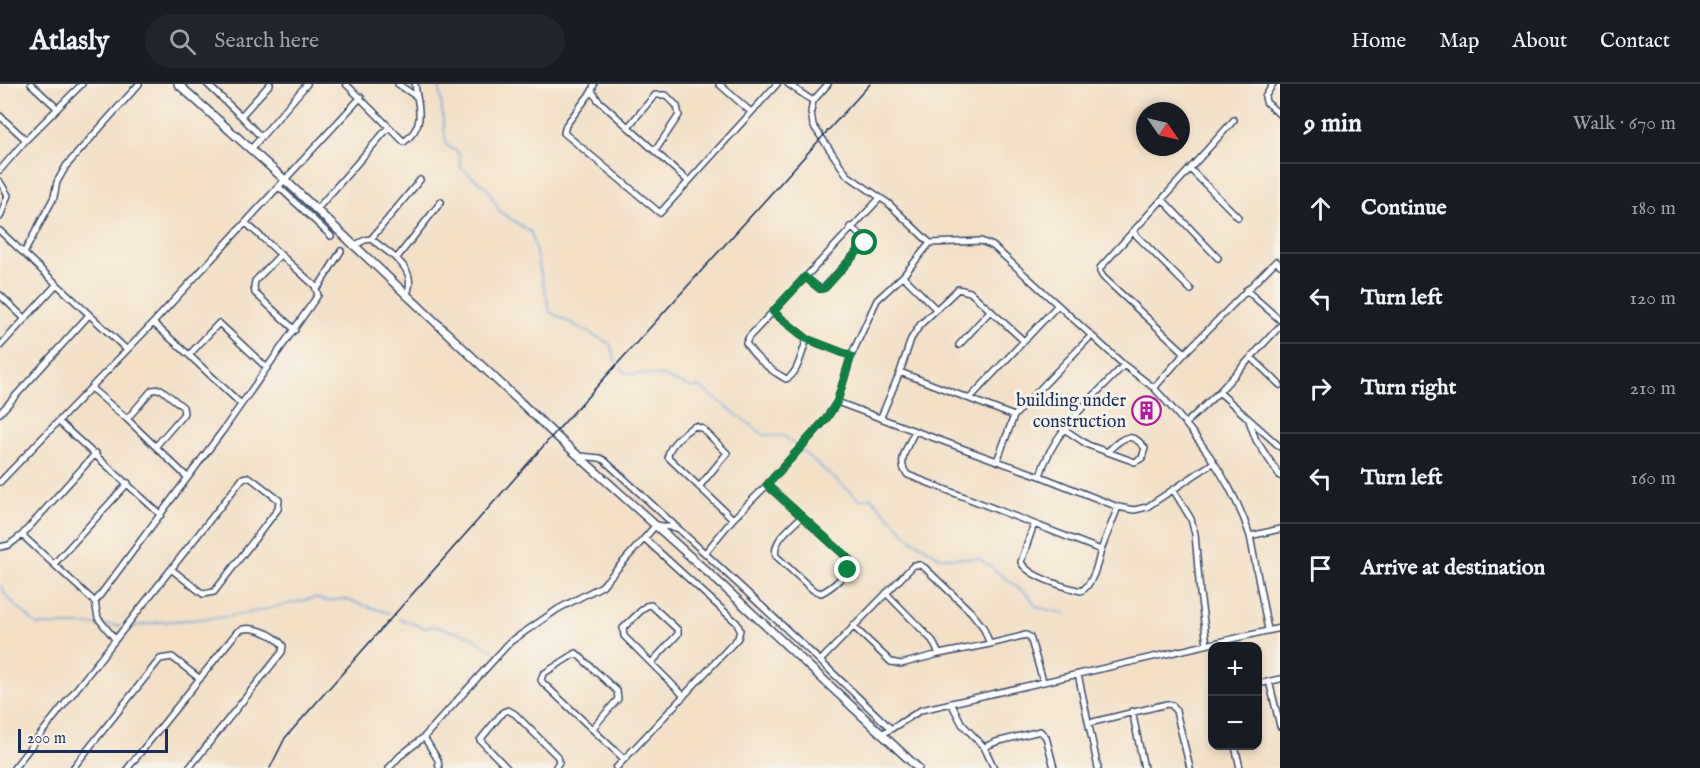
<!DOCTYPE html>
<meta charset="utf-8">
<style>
body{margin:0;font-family:"IM FELL English",serif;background:#20242c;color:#f1f3f6}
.controls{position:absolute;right:18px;bottom:18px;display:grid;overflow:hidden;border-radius:12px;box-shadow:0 3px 9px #0003}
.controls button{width:54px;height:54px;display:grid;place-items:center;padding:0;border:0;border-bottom:2px solid #363941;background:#171b24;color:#f1f3f6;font:30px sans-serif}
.compass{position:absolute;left:1136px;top:18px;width:54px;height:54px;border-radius:50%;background:#171b24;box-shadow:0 3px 9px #0003;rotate:124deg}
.scale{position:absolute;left:18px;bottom:15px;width:150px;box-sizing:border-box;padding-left:6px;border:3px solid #1b2f5e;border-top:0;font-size:16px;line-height:21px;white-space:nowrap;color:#1b2f5e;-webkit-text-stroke:4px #f7f3e8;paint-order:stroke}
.stop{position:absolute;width:18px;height:18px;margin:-14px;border:4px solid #0b8043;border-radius:50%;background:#fff}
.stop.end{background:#0b8043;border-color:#fff;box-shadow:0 2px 6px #0008}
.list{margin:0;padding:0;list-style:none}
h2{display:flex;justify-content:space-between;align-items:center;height:78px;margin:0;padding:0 24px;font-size:26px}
h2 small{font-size:20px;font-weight:400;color:#9ea1a6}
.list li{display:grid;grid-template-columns:39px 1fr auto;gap:18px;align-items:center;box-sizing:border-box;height:90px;padding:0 24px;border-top:2px solid #363941}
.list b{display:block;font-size:22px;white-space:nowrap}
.list em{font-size:20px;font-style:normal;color:#9ea1a6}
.icon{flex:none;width:33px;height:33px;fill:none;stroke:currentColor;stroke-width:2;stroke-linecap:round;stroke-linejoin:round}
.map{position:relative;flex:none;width:1280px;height:684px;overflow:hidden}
header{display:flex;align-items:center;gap:36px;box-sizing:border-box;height:84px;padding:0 30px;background:#171b24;border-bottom:2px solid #363941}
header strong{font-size:28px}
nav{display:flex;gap:33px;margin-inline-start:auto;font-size:21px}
.search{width:420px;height:54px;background:#20242c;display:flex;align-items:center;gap:15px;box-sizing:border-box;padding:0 21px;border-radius:33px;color:#9ea1a6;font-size:22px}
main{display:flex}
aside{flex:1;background:#171b24}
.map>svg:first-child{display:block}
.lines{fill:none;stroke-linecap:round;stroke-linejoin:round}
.stream{stroke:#6b9bd5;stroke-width:1.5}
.minor-casing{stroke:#3b4a6e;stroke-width:8}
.tertiary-casing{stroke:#3b4a6e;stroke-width:10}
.minor{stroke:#fff;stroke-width:5}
.tertiary{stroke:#fff;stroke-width:7}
.rail{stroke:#1b2f5e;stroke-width:1.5}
.route{stroke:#0b8043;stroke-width:8}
.labels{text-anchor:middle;stroke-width:6;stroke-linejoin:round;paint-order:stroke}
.poi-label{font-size:18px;fill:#1b2f5e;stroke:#f7f3e8;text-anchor:end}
</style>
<header>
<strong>Atlasly</strong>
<div class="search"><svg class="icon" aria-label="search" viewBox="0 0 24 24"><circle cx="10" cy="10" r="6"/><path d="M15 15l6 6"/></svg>Search here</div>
<nav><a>Home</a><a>Map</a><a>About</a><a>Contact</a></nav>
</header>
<main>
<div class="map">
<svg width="1280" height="684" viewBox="0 0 1280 684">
<rect width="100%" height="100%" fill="#f7f3e8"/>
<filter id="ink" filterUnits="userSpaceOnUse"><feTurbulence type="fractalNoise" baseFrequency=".0167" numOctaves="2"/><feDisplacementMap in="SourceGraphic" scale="12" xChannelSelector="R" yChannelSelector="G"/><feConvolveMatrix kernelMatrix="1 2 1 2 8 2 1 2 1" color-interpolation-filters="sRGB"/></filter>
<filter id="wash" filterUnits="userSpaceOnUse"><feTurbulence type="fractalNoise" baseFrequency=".008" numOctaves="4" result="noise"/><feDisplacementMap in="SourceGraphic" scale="24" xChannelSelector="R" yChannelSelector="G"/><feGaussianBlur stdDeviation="1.35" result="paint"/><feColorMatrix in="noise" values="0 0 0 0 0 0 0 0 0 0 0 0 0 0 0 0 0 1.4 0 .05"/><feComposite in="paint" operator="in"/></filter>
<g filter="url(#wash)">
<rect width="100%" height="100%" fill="#f3e0c6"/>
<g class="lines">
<!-- stream -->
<path class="stream" d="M439 0 446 61 459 69 461 84 488 105 500 128 531 148 550 228 610 260 616 278
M621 284 625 289 663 292 690 303H700L764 351 784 352 860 416 871 413 910 454 940 473 980 475 1028 511 1037 523 1066 530
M0 501C9 520 23 525 36 541 58 542 79 540 101 541
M400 535 425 544 434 542 471 552 493 567
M106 541 120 542
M129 544C162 535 197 537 231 532 259 528 287 520 314 514L328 517 344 515 389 529"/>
</g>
</g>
<g filter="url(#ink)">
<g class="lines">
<defs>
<path id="minor" d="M31 0 57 24
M207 0 241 32
M346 0 404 58C427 40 418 24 415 0
M398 0 417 13
M594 0 592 7 566 41 564 49 660 129 777 0
M719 0 751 28
M1273 0 1265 13 1266 18 1280 31
M592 7 598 16 688 97
M813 17 828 0
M0 32 26 56
M628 43 655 11H666L677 22 679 31 655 67
M261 53 241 32 270 0
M251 65 307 0
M1190 85 1238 133
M0 86 26 56 82 0
M0 98 8 111 0 133
M279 103 331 152
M1163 116 1218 174
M317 125 389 43
M0 147 127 266
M1133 148 1191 206
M371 155 420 96
M930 159 981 157 993 162 1124 281 1154 304
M353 162 365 156 371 155C390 170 420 185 406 212
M24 169 54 113 57 98 66 82 139 0
M280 171 255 197 254 203 255 209 295 246
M396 175 441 118
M903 192 936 225
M805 193 820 205 825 203 865 159V154L850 143
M319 202 341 167
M1246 206 1280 236
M0 211 25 235
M773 228 807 255
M153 239 189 271
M959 261 991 226
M0 262 56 201
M1185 269 1103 193 1100 188V184L1234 36
M851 272 807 255C802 267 798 291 786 295 771 287 754 273 746 259L749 253 880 114
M1251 273 1280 301
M1124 281C1092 315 1053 346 1040 392L1118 423 1134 426 1147 423 1213 379
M900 288 911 255 920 241 958 205 970 208 1024 257 1058 221
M91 304 127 335 187 393
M1219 308 1280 363
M970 314 1024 257
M837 318 915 347
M241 320 189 271 219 239 267 284
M0 329 89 231
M881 333 900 288 1014 332
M1248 334 1256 356 1280 392
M127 335 152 306 161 305 183 323 184 329 182 332 156 362
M59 338 161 431
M1186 339 1219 308 1280 242
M1064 345 1088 361 1135 378 1142 374 1145 364C1130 345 1121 355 1107 368
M580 372 600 374 604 376C700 465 797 553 891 645L881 650
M997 377 915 347C909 360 895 379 908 391L1101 466 1118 423
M1040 392 997 377 1014 332 1091 252
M0 398 153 239 361 13
M767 401 850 476C851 488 832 504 821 509L813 506 776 472C772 456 791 444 801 433
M699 403 727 369 703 345 695 342C685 347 668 362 668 373L670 375 733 435
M1174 407 1191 435 1195 450 1200 509 1207 560
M1034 440 1021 478C1028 493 1065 503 1081 507 1093 501 1098 478 1101 466
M22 451 95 518 98 534 115 555
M1250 452C1232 395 1194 347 1154 304L1185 269 1276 177 1280 181
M0 463 9 461 22 451 96 369
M705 469 733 435 767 401 826 335 837 318 851 272 877 216 903 192 930 159 888 119 847 91 813 41 811 28 813 17 788 0
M54 480 128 399
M886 509 932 556 939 570
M95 518 224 345 318 211 315 202 246 139
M1268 546 1250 452 1280 445
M990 560 1026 551 1030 553 1043 597
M821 576 914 481H920L925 484 971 528 983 543 990 560 939 570 901 580 891 578 853 542
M651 579 678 550V546L651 521 646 522 623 544 624 552 684 612
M1078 590 1098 684
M1269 597 1280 642
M1258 600 1280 595
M951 619 962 640 984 663 994 684
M1132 627 1144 684
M1089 639 1167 620 1172 621 1176 627 1190 684
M592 645 618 615 617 607 576 569 543 590 541 596 543 599 624 675
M891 645 921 626 1280 544
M424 653 438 676 439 684
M1235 662 1240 684
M984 663 996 658 1040 647 1046 653 1054 684
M14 684 243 394 248 393 252 395 279 416 278 425 214 508 203 510 171 485
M73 684 160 575 172 573 200 595
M128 684 237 548C249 539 275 550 283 562L282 568 189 684
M389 684 400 672 424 653 510 558 558 525 602 502 656 441 677 444
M507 684 480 656 503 628 508 626 515 630 558 673 559 678 555 684
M616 684 738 554 740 546 737 539 645 455"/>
<path id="tertiary" d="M178 0 285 96 554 350 723 502 918 684"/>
</defs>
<!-- minor casing -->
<use href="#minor" class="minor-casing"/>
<!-- tertiary casing -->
<use href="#tertiary" class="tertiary-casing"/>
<!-- minor -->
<use href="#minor" class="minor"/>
<!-- tertiary -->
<use href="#tertiary" class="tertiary"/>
<!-- rail -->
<path class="rail" d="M270 684 285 654 554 350 870 0"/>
</g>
</g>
<g class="lines" filter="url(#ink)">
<!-- route -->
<path class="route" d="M848 486 851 481 850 476 767 401 826 335 837 318 851 272 807 255 773 228 805 193 820 205 825 204 865 159"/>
</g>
<!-- icons -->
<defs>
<symbol id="building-ring" viewBox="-11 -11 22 22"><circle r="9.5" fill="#f7f3e8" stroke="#b5179e" stroke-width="1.5"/><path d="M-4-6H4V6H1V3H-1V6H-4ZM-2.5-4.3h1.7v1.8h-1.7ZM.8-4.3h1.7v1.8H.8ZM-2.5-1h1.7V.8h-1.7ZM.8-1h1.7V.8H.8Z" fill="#b5179e"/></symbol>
</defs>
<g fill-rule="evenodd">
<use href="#building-ring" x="1130" y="310" width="33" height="33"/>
</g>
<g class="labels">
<!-- poi labels -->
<g class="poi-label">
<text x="1126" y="322">building under<tspan x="1126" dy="21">construction</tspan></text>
</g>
</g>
</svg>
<div class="controls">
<button>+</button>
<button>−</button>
</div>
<svg class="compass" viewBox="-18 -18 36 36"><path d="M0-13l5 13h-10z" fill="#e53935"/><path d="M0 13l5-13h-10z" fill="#9ea1a6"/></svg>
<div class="scale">200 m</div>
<div class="stop" style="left:865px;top:159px"></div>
<div class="stop end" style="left:848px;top:486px"></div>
</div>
<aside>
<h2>9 min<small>Walk · 670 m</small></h2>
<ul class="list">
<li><svg class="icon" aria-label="ahead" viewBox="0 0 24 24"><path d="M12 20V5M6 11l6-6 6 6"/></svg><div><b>Continue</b></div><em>180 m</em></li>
<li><svg class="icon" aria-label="left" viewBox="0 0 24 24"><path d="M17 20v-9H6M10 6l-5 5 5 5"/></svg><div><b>Turn left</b></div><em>120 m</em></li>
<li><svg class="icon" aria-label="right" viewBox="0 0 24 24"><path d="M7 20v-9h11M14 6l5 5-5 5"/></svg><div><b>Turn right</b></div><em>210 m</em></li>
<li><svg class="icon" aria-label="left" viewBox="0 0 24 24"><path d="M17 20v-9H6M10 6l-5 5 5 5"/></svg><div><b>Turn left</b></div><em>160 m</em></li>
<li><svg class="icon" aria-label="arrive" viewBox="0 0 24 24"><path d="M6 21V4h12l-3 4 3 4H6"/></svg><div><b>Arrive at destination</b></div></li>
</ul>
</aside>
</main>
